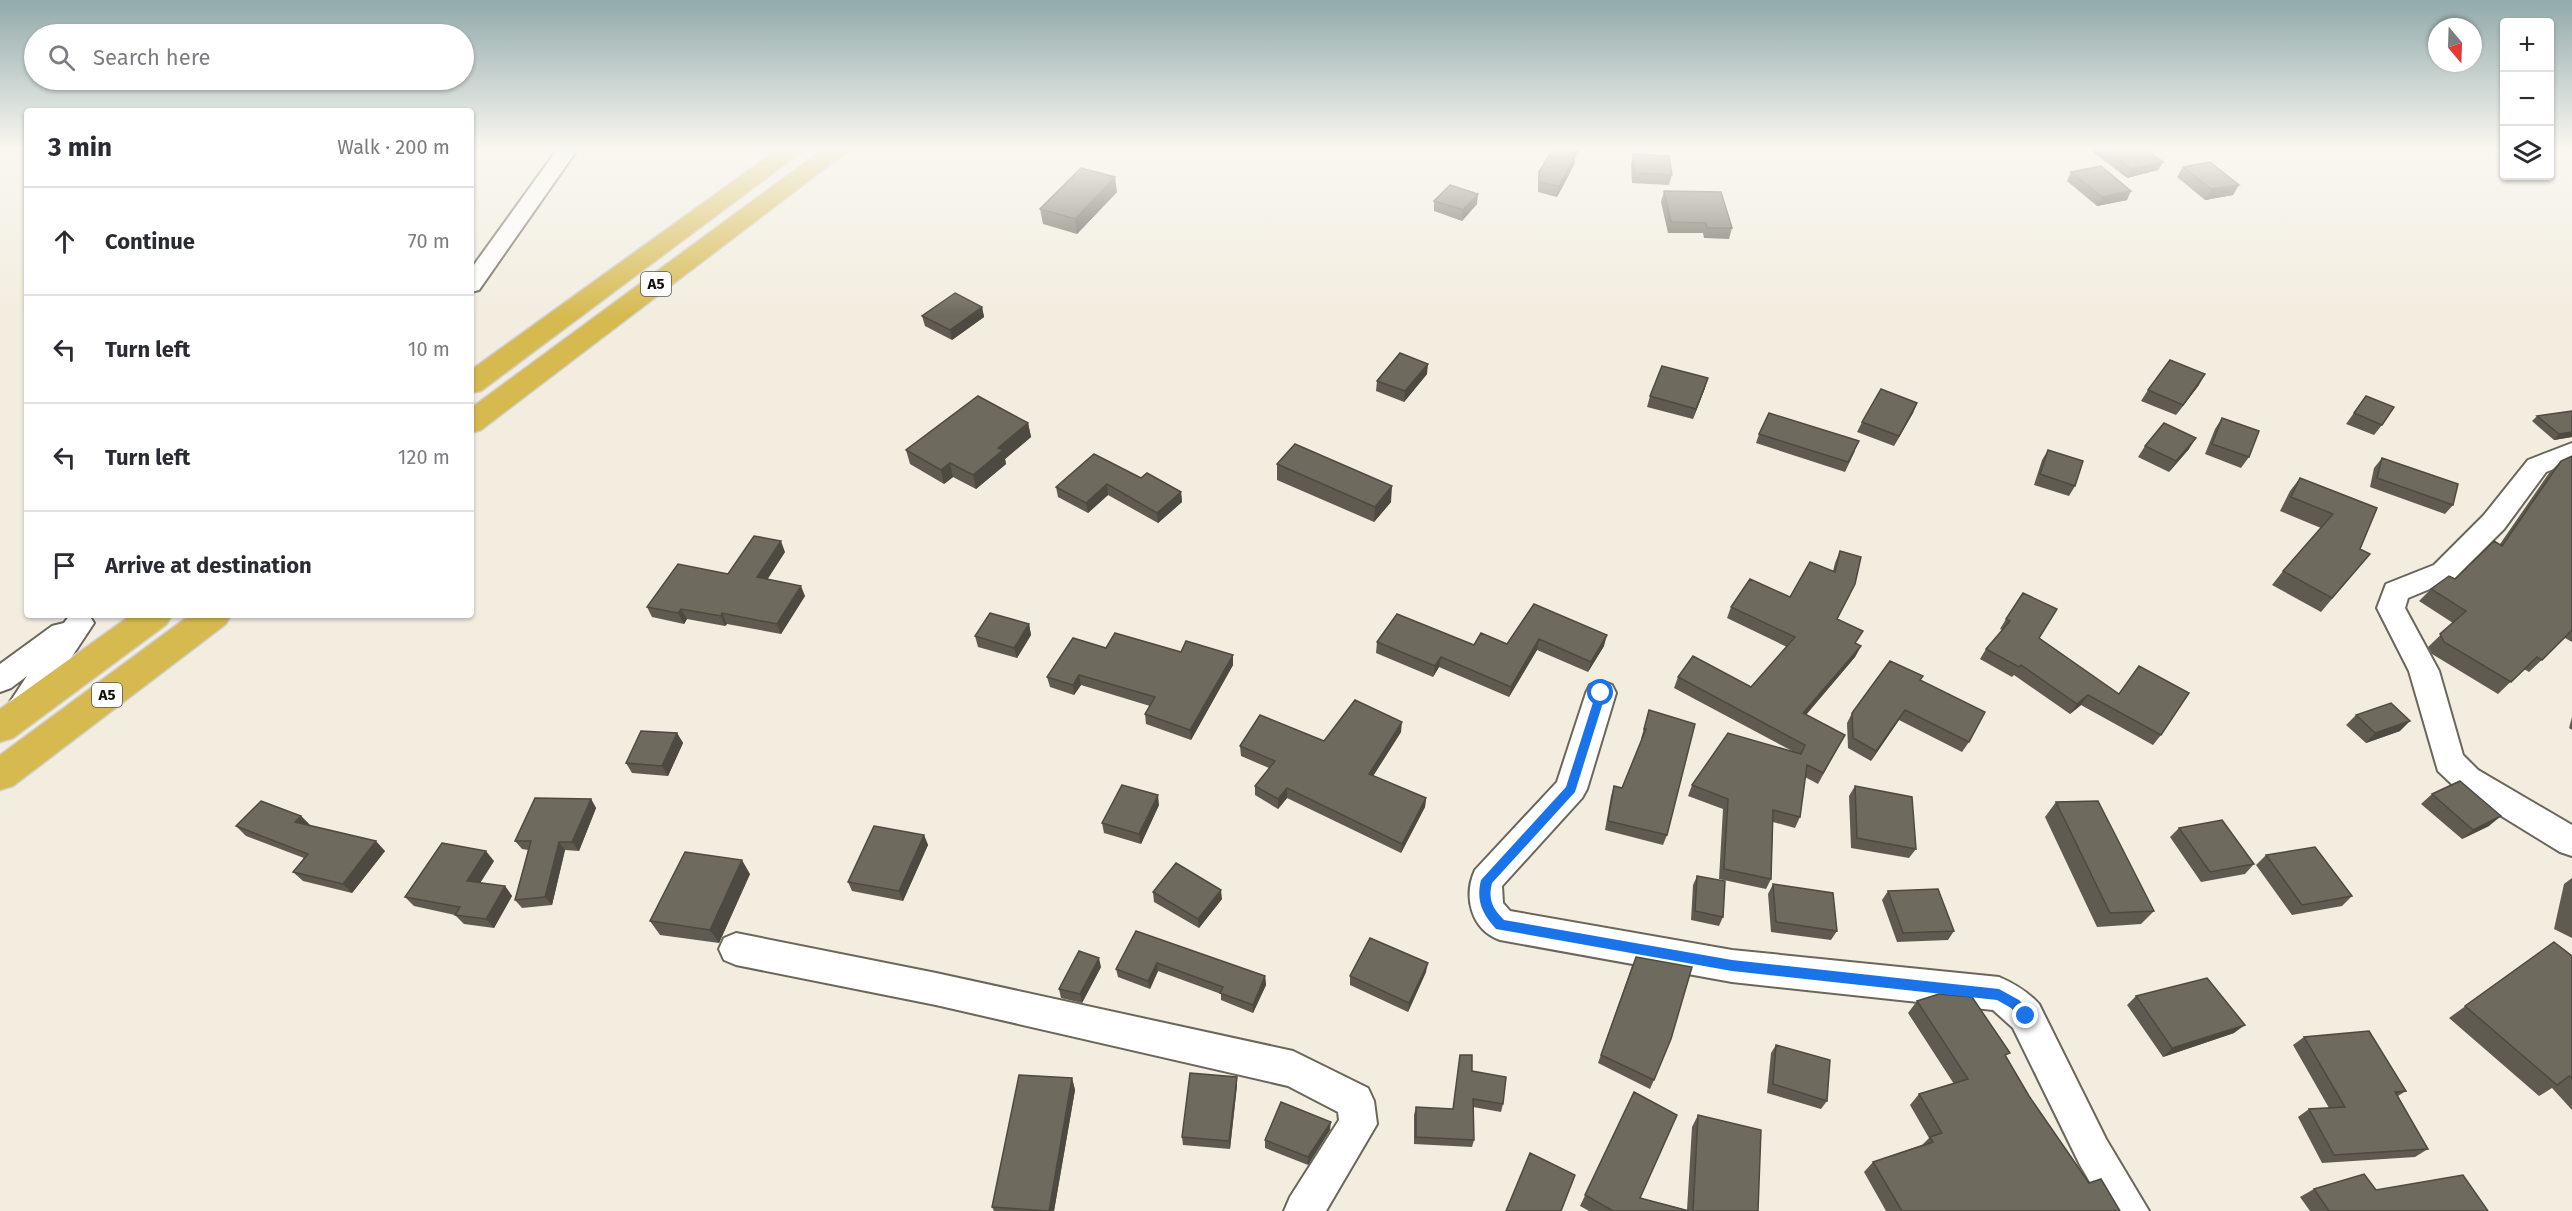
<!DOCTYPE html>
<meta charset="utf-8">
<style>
body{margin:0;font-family:"Fira Sans",sans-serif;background:#f7f7f7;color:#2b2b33}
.controls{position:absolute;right:18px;top:18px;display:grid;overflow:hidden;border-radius:6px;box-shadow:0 2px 4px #0004}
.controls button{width:54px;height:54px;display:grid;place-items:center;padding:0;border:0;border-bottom:2px solid #e1e1e2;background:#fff;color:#2b2b33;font:30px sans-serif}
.compass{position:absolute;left:2428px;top:18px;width:54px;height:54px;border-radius:50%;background:#fff;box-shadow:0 2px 4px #0004;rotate:161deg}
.stop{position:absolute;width:18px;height:18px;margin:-14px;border:4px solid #1a73e8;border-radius:50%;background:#fff}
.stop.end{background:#1a73e8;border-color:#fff;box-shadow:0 2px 6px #0008}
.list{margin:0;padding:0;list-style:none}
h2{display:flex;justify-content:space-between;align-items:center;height:78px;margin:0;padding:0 24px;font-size:26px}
h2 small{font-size:20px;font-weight:400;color:#7c7c81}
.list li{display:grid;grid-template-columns:39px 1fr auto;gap:18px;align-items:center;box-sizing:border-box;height:108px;padding:0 24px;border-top:2px solid #e1e1e2}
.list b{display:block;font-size:22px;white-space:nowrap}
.list em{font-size:20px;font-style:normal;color:#7c7c81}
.icon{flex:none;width:33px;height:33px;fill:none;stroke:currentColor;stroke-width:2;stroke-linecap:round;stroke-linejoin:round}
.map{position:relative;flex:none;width:2572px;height:1211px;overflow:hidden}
.search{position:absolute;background:#fff;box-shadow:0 2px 4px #0004;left:24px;top:24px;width:450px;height:66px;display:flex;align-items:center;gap:15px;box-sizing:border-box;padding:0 21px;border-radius:33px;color:#7c7c81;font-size:22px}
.panel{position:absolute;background:#fff;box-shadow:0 2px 4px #0004;left:24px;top:108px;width:450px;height:510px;border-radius:6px}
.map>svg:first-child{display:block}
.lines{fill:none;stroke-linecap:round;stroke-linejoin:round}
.minor-casing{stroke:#6a675a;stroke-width:4}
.trunk-casing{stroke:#cfcfce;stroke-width:3}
.minor{fill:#fff;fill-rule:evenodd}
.trunk{fill:#d6ba50;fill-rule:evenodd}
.wall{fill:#5f5b50}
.shaded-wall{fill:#4d4a41}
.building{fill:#6e6a5d;stroke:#4d4a41;stroke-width:1.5}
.route{fill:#1a73e8}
.labels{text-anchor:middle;stroke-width:4.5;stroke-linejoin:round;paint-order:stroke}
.shield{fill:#fff;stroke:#585754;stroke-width:1.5}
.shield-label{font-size:15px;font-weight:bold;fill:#110f0a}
</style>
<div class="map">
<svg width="2572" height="1211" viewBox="0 0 2572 1211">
<rect width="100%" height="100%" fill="#f2eddf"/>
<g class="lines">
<defs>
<path id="minor" d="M559 147H579L479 290 471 292V269Z
M2572 443V462L2546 472 2504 529 2454 579 2408 598 2405 608 2439 671 2463 755 2478 770 2572 825V856L2560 852 2456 788 2438 771 2409 671 2377 608 2386 584 2434 565 2484 515 2528 460Z
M70 615H89L94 623 30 720 19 723 8 720 4 711 27 676 11 688 0 692V664L52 626 64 623Z
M1601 681 1612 685 1616 693 1587 789 1582 798 1502 886 1503 903 1510 911 1732 950 1999 977C2015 984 2027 991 2039 1004L2106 1139 2149 1211H2107L2080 1165 2013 1028 1993 1010 1732 982 1500 940C1471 930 1463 896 1475 870L1557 782 1586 693 1590 685Z
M736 933 936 973 1293 1051 1368 1088 1374 1101 1377 1124 1326 1211H1284L1290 1197 1339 1120 1338 1112 1288 1086 936 1005 736 965 724 960 719 949 724 938Z"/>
<path id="trunk" d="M781 147H808L481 391 471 393V370Z
M826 147H853L481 430 471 433V408Z
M131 615H172L167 624 13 738 0 742V709Z
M190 615H231L226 624 13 786 0 790V755Z"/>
</defs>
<!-- minor casing -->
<use href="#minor" class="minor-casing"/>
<!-- trunk casing -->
<use href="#trunk" class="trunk-casing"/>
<!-- minor -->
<use href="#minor" class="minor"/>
<!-- trunk -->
<use href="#trunk" class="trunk"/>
</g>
<!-- wall -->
<path class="wall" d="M2086 147H2142L2158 170 2127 178Z
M1633 154 1672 175 1669 185 1632 183 1631 164Z
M1575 156 1574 165 1557 197 1538 192V183L1539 172Z
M2183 167 2233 195 2205 200 2177 177Z
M2071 172 2127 200 2097 206 2067 181Z
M1664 191 1732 228 1729 239 1704 238 1703 233H1668L1661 202Z
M1117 192 1077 234 1043 224 1040 209Z
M1434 201 1477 204 1462 221 1434 211Z
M982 307 984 317 952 340 925 326 922 316Z
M1427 374 1404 402 1376 391 1377 381Z
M2199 385 2176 415 2141 401 2148 390Z
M1705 388 1693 419 1647 407 1650 396Z
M2366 396 2382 425 2374 435 2346 424Z
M1917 403 1913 413 1894 446 1857 432 1862 422Z
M2537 416 2572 437 2554 440 2532 421Z
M2222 418 2249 457 2241 468 2205 454 2215 429Z
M1028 423 1031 437 1005 459 1006 464 976 489 953 477 944 484 910 464 906 450Z
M1759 434 1855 451 1845 472 1756 443Z
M2145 446 2189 449 2169 472 2138 457Z
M2048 450 2075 486 2069 496 2034 485 2042 460Z
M2572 456V642L2565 638 2529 672 2524 669 2498 694 2432 654 2428 647 2453 623 2419 601 2431 589 2455 579 2500 544 2549 473 2561 461Z
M2382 458 2453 505 2445 514 2370 487 2374 468Z
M1277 464 1391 502 1374 522 1277 480Z
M1141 478 1181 492 1182 502 1158 523 1108 495 1088 513 1058 497 1056 487Z
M2300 478 2377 508 2360 549 2370 554 2321 612 2272 585 2283 571 2321 528 2280 511 2290 491Z
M1840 551 1850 595 1837 619 1856 644 1861 646 1855 657 1806 715 1845 735 1818 784 1805 777 1800 817 1795 828 1773 822 1771 879 1766 889 1719 879 1723 809 1688 796 1692 785 1794 752 1674 688 1678 677 1751 687 1787 647 1727 618 1731 607 1790 597 1833 571 1835 563Z
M785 552 767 579 805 596 781 634 727 624 725 626 687 619 684 624 652 617 647 607Z
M1534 604 1604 646 1588 672 1537 650 1509 697 1439 667 1433 677 1376 653 1377 642 1474 645 1507 644Z
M2006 619 2039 638 2161 735 2153 745 2081 705 2070 714 2014 675 2012 677 1980 659 1986 649 2002 630 2000 629Z
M1029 624 1031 635 1017 658 978 647 975 636Z
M1106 648 1181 652 1233 665 1191 740 1146 724 1145 714 1150 706 1081 685 1074 695 1050 687 1047 677Z
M1920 680 1969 742 1962 752 1899 720 1871 761 1848 748 1847 723 1852 713Z
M1649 710 1667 835 1663 845 1605 830 1611 796 1614 786 1622 788 1642 739H1641Z
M2356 715 2400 731 2366 743 2346 725Z
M2572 717V730L2569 728Z
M1401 732 1373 776 1426 798 1425 807 1401 853 1287 798 1278 809 1255 795V786L1269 768 1241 756 1240 746 1324 741Z
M677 733 683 743 668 776 632 773 626 763Z
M1855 786 1916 849 1909 858 1851 848 1849 796Z
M2432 794 2489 826 2462 839 2421 804Z
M591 799 596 808 579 851 565 850 552 905 522 908 515 900 528 850 522 849 515 841Z
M2056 802 2154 911 2141 924 2097 927 2045 817Z
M1159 805 1141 844 1104 833 1102 823Z
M301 816 310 825 385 851 352 893 303 881 293 872 304 858 246 836 236 826Z
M2179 828 2254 864 2245 874 2201 882 2170 837Z
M924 835 928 845 903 901 852 891 848 882Z
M2266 855 2352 896 2342 906 2292 915 2256 865Z
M494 861 480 883 505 886 512 896 494 928 464 924 455 915 414 906 405 897Z
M750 874 719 943 660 935 650 921Z
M1697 876 1723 917 1719 926 1691 920 1693 885Z
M2572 878V938L2554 929 2564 884Z
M1773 884 1837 931 1831 940 1771 932 1768 894Z
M1888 891 1954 931 1948 940 1897 942 1882 900Z
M1153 892 1222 899 1199 928 1154 902Z
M1136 931 1265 976 1266 985 1253 1013 1221 1000V994L1158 971 1150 989 1118 977 1116 969Z
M2554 942 2572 956V1110L2552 1088 2539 1096 2449 1018Z
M1632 966 1654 1080 1650 1089 1598 1063Z
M1101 967 1082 1003 1061 998 1059 989Z
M1426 972 1408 1012 1350 985V976Z
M2136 996 2234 1033 2163 1057 2127 1005Z
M1917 1001 2006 1057 2029 1096 2089 1183 2120 1211H1886L1864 1172 1873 1162 1922 1145 1929 1138 1910 1105 1919 1094 1954 1084 1908 1013Z
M2304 1037 2406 1091 2398 1096 2428 1149 2415 1157 2322 1163 2298 1117 2309 1109 2329 1108 2293 1045Z
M1776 1045 1827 1101 1821 1109 1767 1093 1771 1053Z
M1460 1055 1472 1071 1503 1104 1501 1112 1473 1107 1474 1140 1472 1147 1414 1144V1115L1416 1107 1453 1109Z
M1237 1077V1085L1230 1149 1183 1145 1182 1137Z
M1072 1078 1075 1090 1054 1211H994L992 1207Z
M1634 1092 1640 1198 1687 1210 1692 1127 1698 1115 1758 1211H1589L1580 1206Z
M1330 1130 1308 1165 1265 1148V1140Z
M2314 1189 2376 1190 2488 1211H2310L2300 1197Z"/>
<!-- shaded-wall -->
<path class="shaded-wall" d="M1577 147H1582L1575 156 1574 165 1557 197 1559 186 1572 153Z
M1947 147H1970L1945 150Z
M2163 162 2158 170 2127 178 2131 169Z
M1115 177 1117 192 1077 234 1075 219Z
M2239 185 2233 195 2205 200 2211 189Z
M2131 191 2127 200 2097 206 2102 197Z
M1478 194 1477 204 1462 221 1463 210Z
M982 307 984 317 952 340 950 330Z
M1428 364 1427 374 1404 402 1405 391Z
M2205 374 2199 385 2176 415 2183 405Z
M1708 378 1705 388 1693 419 1696 409Z
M1917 403 1913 413 1894 446 1899 436Z
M1028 423 1031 437 1005 459 1006 464 976 489 973 475 998 448Z
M2572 432V437L2554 440 2559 434Z
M2196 438 2189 449 2169 472 2176 461Z
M950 463 953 477 944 484 941 470Z
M1107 484 1108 495 1088 513 1086 503Z
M1392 486 1391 502 1374 522 1375 507Z
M1181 492 1182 502 1158 523 1157 513Z
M781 541 785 552 762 588 757 577Z
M801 586 805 596 781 634 777 624Z
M681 609 687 619 684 624 678 613Z
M722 613 727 624 725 626 721 616Z
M1029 624 1031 635 1017 658 1014 648Z
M1607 635 1604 646 1588 672 1591 662Z
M1539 639 1537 650 1509 697 1511 687Z
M1861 646 1855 657 1798 724 1803 713Z
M1233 655V665L1191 740 1190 730Z
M1441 657 1439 667 1433 677 1435 666Z
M1079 675 1081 685 1074 695 1073 685Z
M2088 695 2081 705 2070 714 2077 704Z
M1905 710 1899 720 1871 761 1876 751Z
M2410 721 2400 731 2366 743 2375 733Z
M1402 722 1401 732 1368 784 1369 774Z
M677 733 683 743 668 776 662 766Z
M1287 788V798L1278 809V799Z
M1158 795 1159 805 1141 844 1139 834Z
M1426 798 1425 807 1401 853 1402 844Z
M591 799 596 808 579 851 572 842Z
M301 816 310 825 295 822Z
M2501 816 2489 826 2462 839 2473 830Z
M924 835 928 845 903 901 899 891Z
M376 841 385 851 352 893 343 884Z
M559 842 565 850 552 905 545 897Z
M486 851 494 861 475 891 467 881Z
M742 860 750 874 719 943 710 930Z
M505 886 512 896 494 928 486 919Z
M1221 890 1222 899 1199 928 1198 919Z
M1099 958 1101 967 1082 1003 1080 994Z
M1157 963 1158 971 1150 989 1148 981Z
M1428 963 1426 972 1408 1012 1409 1003Z
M1265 976 1266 985 1253 1013V1005Z
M2245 1025 2234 1033 2163 1057 2172 1048Z
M1237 1077V1085L1230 1149 1229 1141Z
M1072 1078 1075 1090 1054 1211H1049Z
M1331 1122 1330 1130 1308 1165V1157Z"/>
<!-- building -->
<path class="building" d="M1554 147H1577L1572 153 1576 154 1559 186 1539 182V172Z
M2101 147H2142L2163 162 2131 169Z
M1633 154 1669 156 1672 175 1635 173Z
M2210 162 2239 185 2211 189 2183 167Z
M2101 166 2131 191 2102 197 2071 172Z
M1081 168 1115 177 1075 219 1040 209Z
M1450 185 1478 194 1463 210 1434 201Z
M1664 191 1721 192 1732 228H1707L1706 223 1671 222Z
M955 293 982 307 950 330 922 316Z
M1400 353 1428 364 1405 391 1377 381Z
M2170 360 2205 374 2183 405 2148 390Z
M1662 366 1708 378 1696 409 1650 396Z
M1881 389 1917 403 1899 436 1862 422Z
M978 396 1028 423 998 448 1003 450 973 475 950 463 941 470 906 450Z
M2366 396 2394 407 2382 425 2354 413Z
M2572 411V432L2559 434 2537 416Z
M1769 413 1859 441 1848 462 1759 434Z
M2222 418 2259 431 2249 457 2212 444Z
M2164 423 2196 438 2176 461 2145 446Z
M1295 444 1392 486 1375 507 1277 464Z
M2048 450 2083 461 2075 486 2040 474Z
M1094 454 1141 478 1147 473 1181 492 1157 513 1107 484 1086 503 1056 487Z
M2572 456V630L2542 660 2537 657 2511 682 2444 642 2440 634 2466 611 2431 589 2449 576 2455 579 2494 541 2502 546 2561 461Z
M2382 458 2458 484 2453 505 2377 478Z
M2300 478 2377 508 2360 549 2370 554 2332 598 2283 571 2333 514 2291 497Z
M754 536 781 541 757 577 801 586 777 624 722 613 721 616 681 609 678 613 647 607 678 564 728 574Z
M1840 551 1861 557 1855 584 1837 619 1863 631 1855 643 1861 646 1803 713 1845 735 1823 773 1807 765 1800 817 1773 810 1771 879 1724 869 1728 799 1692 785 1728 733 1801 754 1805 745 1678 677 1693 656 1751 687 1795 637 1731 607 1750 579 1790 597 1810 562 1835 572Z
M2023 593 2057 609 2039 638 2119 694 2139 666 2189 693 2161 735 2088 695 2077 704 2021 665 2019 667 1986 649 2010 621 2006 619Z
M1534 604 1607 635 1591 662 1539 639 1511 687 1441 657 1435 666 1377 642 1397 614 1474 645 1481 633 1507 644Z
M990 613 1029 624 1014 648 975 636Z
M1115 633 1181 652 1186 641 1233 655 1190 730 1145 714 1155 697 1079 675 1073 685 1047 677 1073 638 1106 648Z
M1890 661 1923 676 1920 680 1985 712 1969 742 1905 710 1876 751 1853 738 1852 713Z
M1355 700 1402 722 1369 774 1426 798 1402 844 1287 788 1278 799 1255 786 1275 761 1240 746 1260 715 1324 741Z
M2391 703 2410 721 2375 733 2356 715Z
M1649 710 1695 724 1667 835 1608 821 1614 786 1622 788 1646 729H1644Z
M641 731 677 733 662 766 626 763Z
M2460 781 2501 816 2473 830 2432 794Z
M1122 785 1158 795 1139 834 1102 823Z
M1855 786 1912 797 1916 849 1857 838Z
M535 798 591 799 572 842H559L545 897 515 900 531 841H515Z
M261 801 301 816 295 822 376 841 343 884 293 872 308 854 236 826Z
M2098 801 2154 911 2110 913 2056 802Z
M2222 820 2254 864 2210 872 2179 828Z
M874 826 924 835 899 891 848 882Z
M442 843 486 851 467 881 505 886 486 919 455 915 460 907 405 897Z
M2315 847 2352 896 2302 905 2266 855Z
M685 852 742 860 710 930 650 921Z
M1176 863 1221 890 1198 919 1153 892Z
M1697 876 1725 881 1723 917 1695 911Z
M1773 884 1833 893 1837 931 1776 922Z
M1938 889 1954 931 1903 933 1888 891Z
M1136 931 1265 976 1253 1005 1220 993 1223 987 1157 963 1148 981 1116 969Z
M1370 938 1428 963 1409 1003 1350 976Z
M2554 942 2572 956V1079L2569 1076 2557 1085 2465 1006Z
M1079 951 1099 958 1080 994 1059 989Z
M1636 957 1692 967 1671 1039 1654 1080 1601 1055Z
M2207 978 2245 1025 2172 1048 2136 996Z
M1939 994 1972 997 2010 1053 2005 1055 2029 1096 2089 1183 2101 1179 2120 1211H1902L1873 1162 1933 1142 1930 1137 1942 1133 1919 1094 1968 1079 1917 1001Z
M2369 1031 2406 1091 2395 1092 2428 1149 2334 1155 2309 1109 2345 1107 2304 1037Z
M1776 1045 1830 1060 1827 1101 1773 1084Z
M1460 1055H1472V1071L1506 1077 1503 1104 1473 1099 1474 1140 1416 1137V1107L1453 1109Z
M1190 1073 1237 1077 1229 1141 1182 1137Z
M1019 1075 1072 1078 1049 1211 992 1207Z
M1634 1092 1677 1115 1640 1198 1689 1211H1613L1585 1195Z
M1281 1102 1331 1122 1308 1157 1265 1140Z
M1698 1115 1761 1130 1758 1211H1693Z
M1530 1153 1575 1175 1561 1211H1506Z
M2364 1174 2376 1190 2463 1175 2488 1211H2329L2314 1189Z"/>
<!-- sky -->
<linearGradient id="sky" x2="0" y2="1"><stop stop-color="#92aaaa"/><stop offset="0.47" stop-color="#f9f7f1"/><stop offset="1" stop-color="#f9f7f1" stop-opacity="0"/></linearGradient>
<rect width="2572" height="316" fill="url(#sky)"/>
<!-- route -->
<path class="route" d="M1601 689 1606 693 1575 792 1492 883C1488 899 1492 908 1504 920L1732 960 1999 989 2019 1000 2031 1012V1020H2022L2011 1008 1997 1000 1732 971 1496 929C1482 913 1476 901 1481 880L1566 787 1596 693Z"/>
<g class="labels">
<!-- shield labels -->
<g class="shield">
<rect x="641" y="272" width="30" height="24" rx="4.5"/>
<rect x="92" y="683" width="30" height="24" rx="4.5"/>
</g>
<g class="shield-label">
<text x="656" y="289">A5</text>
<text x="107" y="700">A5</text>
</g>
</g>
</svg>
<div class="controls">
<button>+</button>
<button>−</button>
<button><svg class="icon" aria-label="layers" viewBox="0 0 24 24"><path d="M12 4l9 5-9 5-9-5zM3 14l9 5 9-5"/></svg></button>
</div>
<svg class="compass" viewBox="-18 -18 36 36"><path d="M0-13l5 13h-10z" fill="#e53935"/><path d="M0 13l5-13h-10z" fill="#7c7c81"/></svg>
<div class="stop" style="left:1601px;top:693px"></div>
<div class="stop end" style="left:2026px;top:1016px"></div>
<div class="search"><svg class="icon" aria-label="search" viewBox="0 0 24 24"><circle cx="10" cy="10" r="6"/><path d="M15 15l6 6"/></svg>Search here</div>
<section class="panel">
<h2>3 min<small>Walk · 200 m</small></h2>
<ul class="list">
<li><svg class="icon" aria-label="ahead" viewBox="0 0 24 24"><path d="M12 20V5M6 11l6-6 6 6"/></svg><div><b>Continue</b></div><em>70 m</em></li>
<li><svg class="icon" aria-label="left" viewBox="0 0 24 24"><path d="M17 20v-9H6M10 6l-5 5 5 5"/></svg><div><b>Turn left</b></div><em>10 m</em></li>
<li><svg class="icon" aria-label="left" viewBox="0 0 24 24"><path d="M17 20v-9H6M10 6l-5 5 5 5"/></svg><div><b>Turn left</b></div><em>120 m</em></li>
<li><svg class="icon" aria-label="arrive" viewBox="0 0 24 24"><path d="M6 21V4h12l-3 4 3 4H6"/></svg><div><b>Arrive at destination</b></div></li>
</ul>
</section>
</div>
